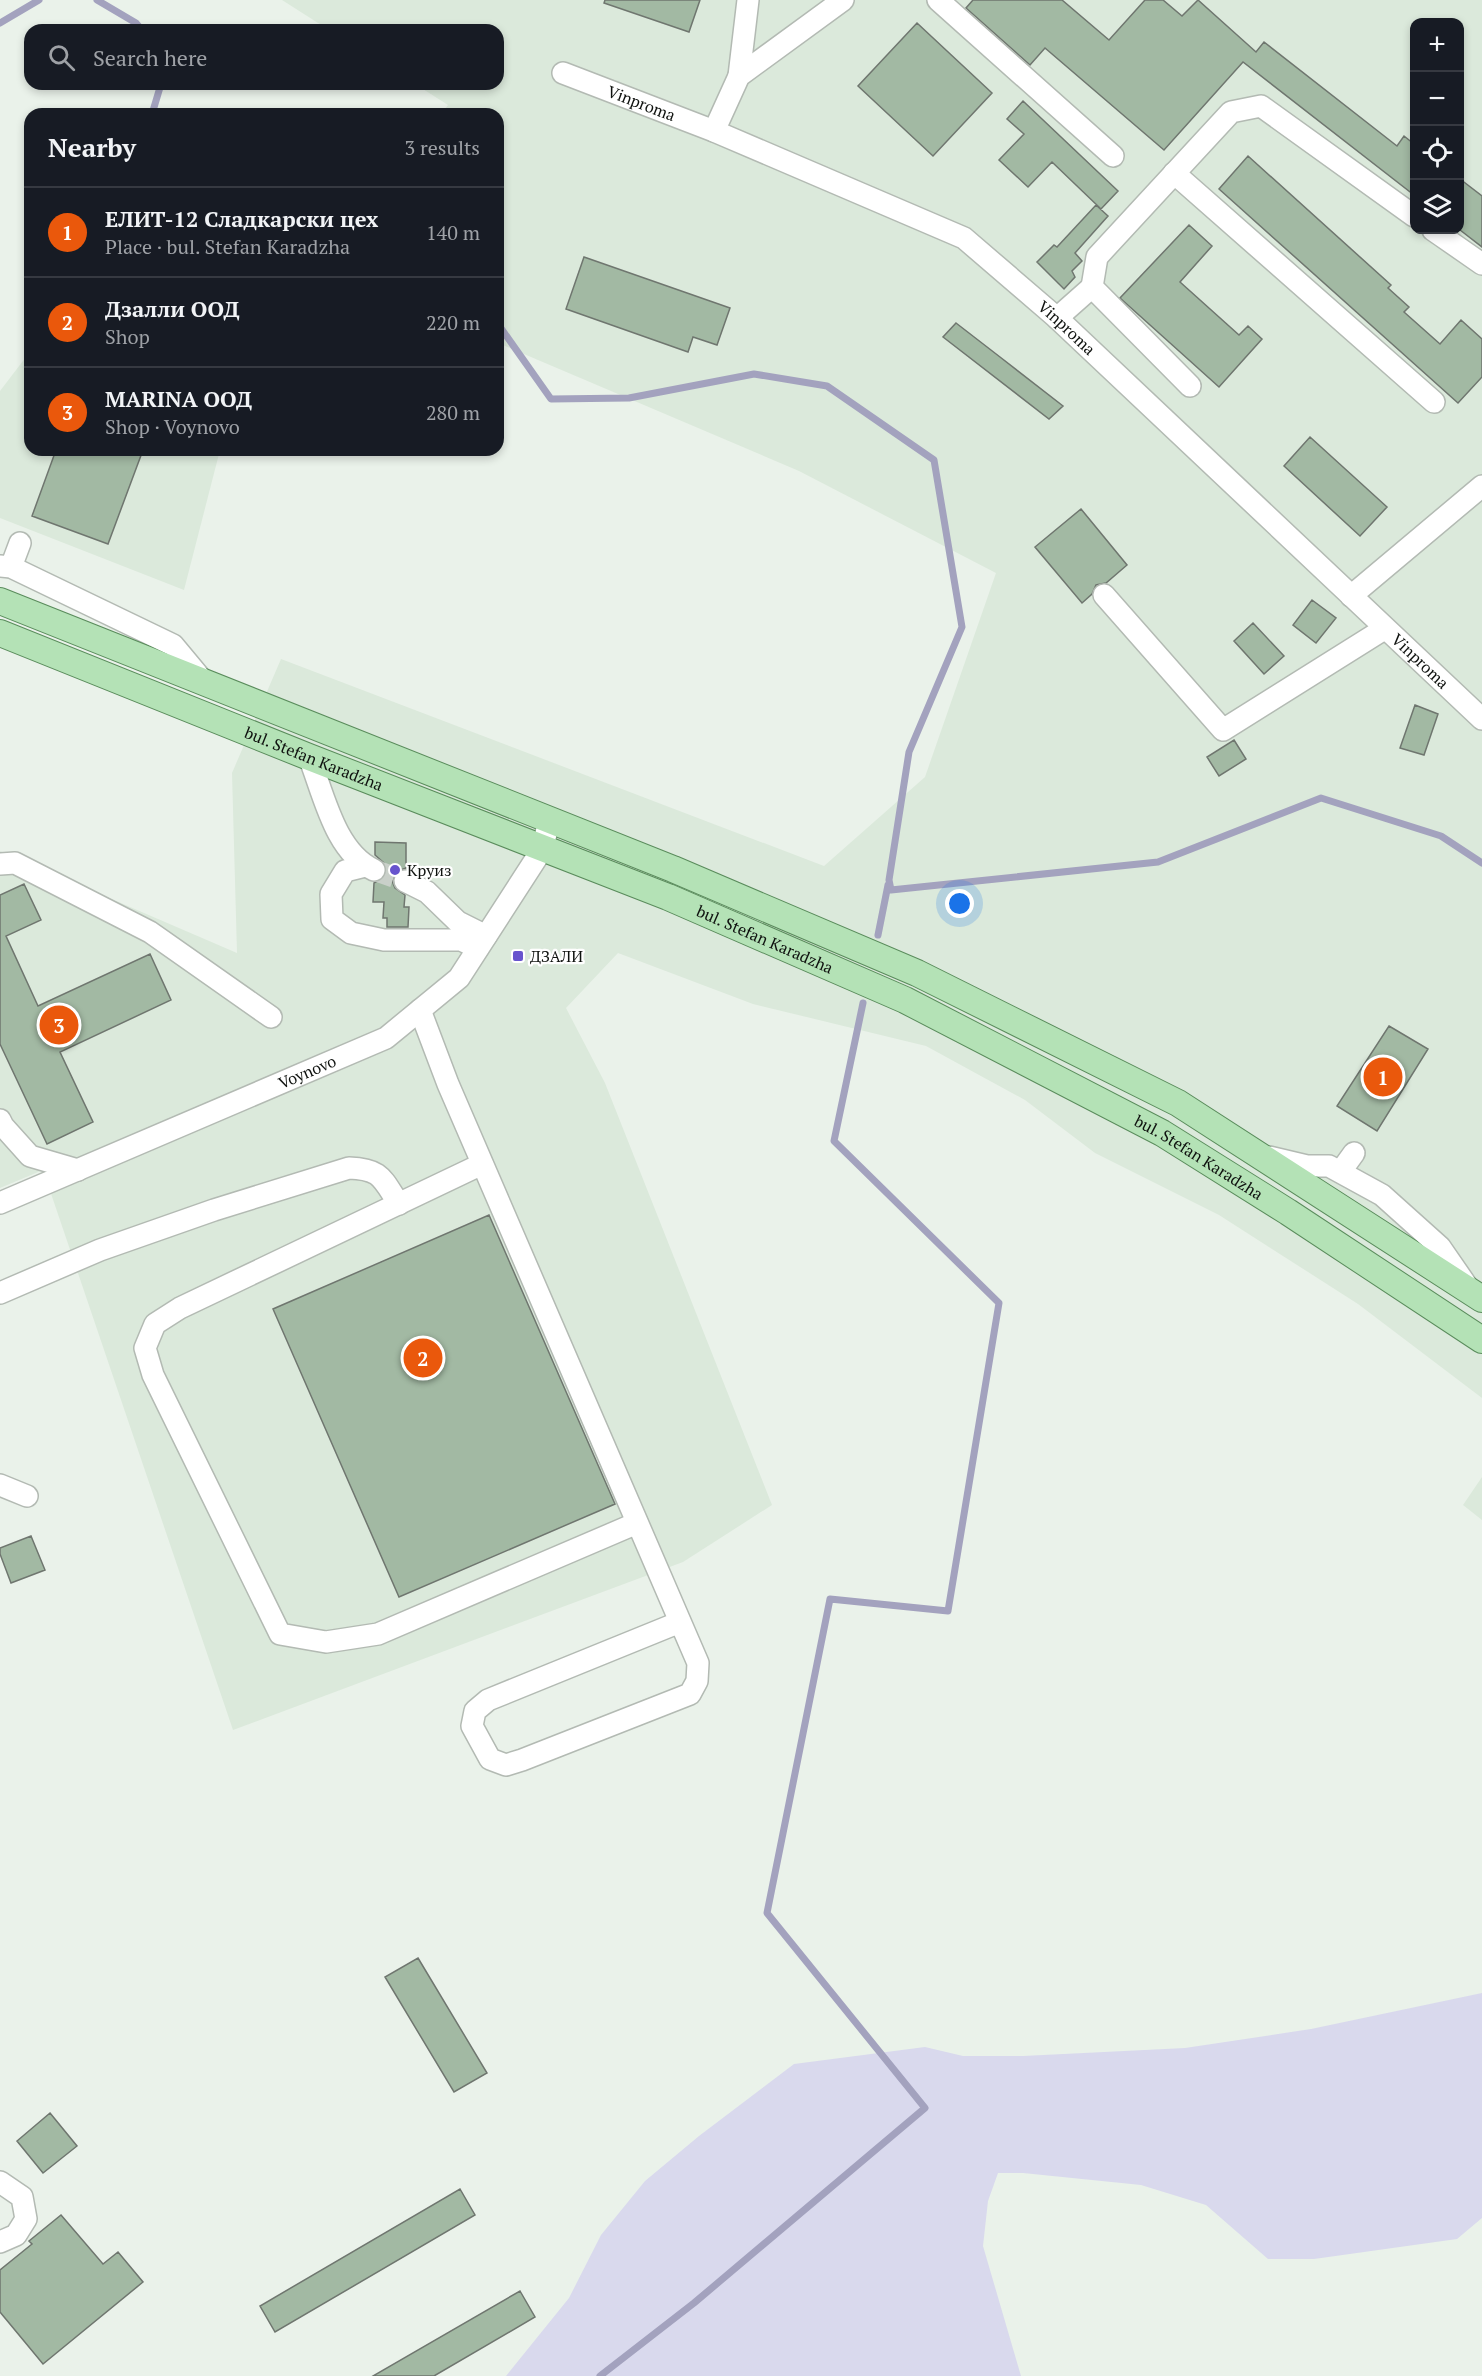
<!DOCTYPE html>
<meta charset="utf-8">
<style>
body{margin:0;font-family:"PT Serif",serif;background:#20242c;color:#f1f3f6}
.controls{position:absolute;right:18px;top:18px;display:grid;overflow:hidden;border-radius:12px;box-shadow:0 3px 9px #0003}
.controls button{width:54px;height:54px;display:grid;place-items:center;padding:0;border:0;border-bottom:2px solid #363941;background:#171b24;color:#f1f3f6;font:30px sans-serif}
.you{position:absolute;left:960px;top:904px;width:21px;height:21px;margin:-15px;border:4px solid #fff;border-radius:50%;background:#1a73e8;box-shadow:0 0 0 9px #1a73e833}
.badge{display:grid;place-items:center;width:39px;height:39px;border-radius:50%;background:#ea580c;color:#fff;font-size:20px;font-weight:700}
.pin{position:absolute;translate:-50% -50%;border:3px solid #fff;box-shadow:0 2px 6px #0006}
.list{margin:0;padding:0;list-style:none}
h2{display:flex;justify-content:space-between;align-items:center;height:78px;margin:0;padding:0 24px;font-size:26px}
h2 small{font-size:20px;font-weight:400;color:#9ea1a6}
.list li{display:grid;grid-template-columns:39px 1fr auto;gap:18px;align-items:center;box-sizing:border-box;height:90px;padding:0 24px;border-top:2px solid #363941}
.list b{display:block;font-size:22px;white-space:nowrap}
.list p{margin:0;font-size:20px;white-space:nowrap;color:#9ea1a6}
.list em{font-size:20px;font-style:normal;color:#9ea1a6}
.icon{flex:none;width:33px;height:33px;fill:none;stroke:currentColor;stroke-width:2;stroke-linecap:round;stroke-linejoin:round}
.map{position:relative;flex:none;width:1482px;height:2376px;overflow:hidden}
.search{position:absolute;background:#171b24;box-shadow:0 3px 9px #0003;left:24px;top:24px;width:480px;height:66px;display:flex;align-items:center;gap:15px;box-sizing:border-box;padding:0 21px;border-radius:18px;color:#9ea1a6;font-size:22px}
.panel{position:absolute;background:#171b24;box-shadow:0 3px 9px #0003;left:24px;top:108px;width:480px;height:348px;border-radius:18px}
.map>svg:first-child{display:block}
.built{fill:#dbe9db;fill-rule:evenodd}
.green{fill:#d9d9ed}
.lines{fill:none;stroke-linecap:round;stroke-linejoin:round}
.stream{stroke:#a3a2be;stroke-width:7}
.building{fill:#a2b9a3;stroke:#6f766f;stroke-width:1.5}
.minor-tunnel{stroke:#c9d0c9;stroke-width:21;stroke-dasharray:21 10;stroke-linecap:butt}
.minor-casing{stroke:#b3bab3;stroke-width:24}
.major-casing{stroke:#5a8c5c;stroke-width:28}
.minor{stroke:#fff;stroke-width:21}
.major{stroke:#b4e2b6;stroke-width:26}
.poi-dot{fill:#6754cd;stroke:#fff;stroke-width:2}
.labels{text-anchor:middle;stroke-width:4.5;stroke-linejoin:round;paint-order:stroke}
.street-label{font-size:16px;fill:#0f120f;stroke:#fff}
.poi-label{font-size:16px;fill:#0f120f;stroke:#fff;text-anchor:start}
</style>
<div class="map">
<svg width="1482" height="2376" viewBox="0 0 1482 2376">
<rect width="100%" height="100%" fill="#eaf2ea"/>
<!-- built -->
<path class="built" d="M282 0H1482V1398L1358 1304 1219 1215 1095 1153 1025 1100 926 1046 753 1004 618 953 566 1008 605 1083 772 1505 683 1562 233 1730 43 1170 0 1188V851L237 953 232 773 281 659 824 866 925 777 996 573 799 471 498 343V114H441L448 105 415 84H498V30H329ZM1414 22H1460V230H1414Z
M29 353 30 450H220L184 590 0 518V391Z
M1482 1477V1520L1463 1505Z"/>
<!-- green -->
<path class="green" d="M1482 1993V2218L1457 2239 1314 2259H1268L1206 2205 1141 2185 1023 2173H998L988 2201 983 2246 1021 2376H506L569 2298 601 2235 645 2181 699 2136 794 2064 925 2047 963 2056H1023L1185 2048 1311 2029Z"/>
<g class="lines">
<!-- stream -->
<path class="stream" d="M97 0 136 23 142 30
M0 23 39 0
M152 114 161 84
M498 324 551 399 629 398 754 374 827 386 934 460 962 627 909 752 889 880 891 890 1158 862 1321 798 1441 836 1482 863
M878 935 888 885
M600 2376 694 2303 925 2108 767 1913 830 1599 948 1611 999 1303 834 1141 863 1003"/>
</g>
<!-- building -->
<path class="building" d="M605 0H700L689 32 604 3Z
M973 0H1062L1109 40 1145 0H1163L1182 16 1198 0 1256 52 1264 42 1397 146 1404 136 1414 144V195L1243 62 1164 150 1045 48 1030 65 966 8Z
M917 23 992 93 933 156 858 86Z
M1023 101 1118 191 1101 209 1052 162 1028 187 999 160 1024 134 1007 119Z
M1248 156 1391 285 1388 288 1409 307 1404 312 1440 344 1461 320 1482 339V377L1458 403 1219 189Z
M1460 179 1482 196V247L1460 230Z
M1096 205 1108 216 1075 253 1082 261 1072 271 1075 277 1064 289 1037 262 1054 245 1057 247Z
M1189 225 1212 246 1180 282 1239 335 1248 326 1262 339 1219 387 1120 298Z
M584 257 730 308 717 345 693 337 688 352 566 309Z
M956 323 1000 357 1063 406 1049 419 943 337Z
M1310 437 1387 507 1360 536 1284 466Z
M56 450H143L108 544 32 516Z
M1081 509 1127 565 1106 583 1096 585 1092 594 1082 603 1035 547Z
M1312 600 1336 618 1316 643 1293 625Z
M1253 623 1284 656 1264 674 1234 641Z
M1415 705 1438 714 1424 755 1400 748Z
M1234 740 1246 759 1219 776 1207 757Z
M375 842 406 843V868L398 871 392 881 395 888 405 895 404 907H409L408 927H387V918H383L384 902H373L374 883 384 877 387 870 385 864 375 855Z
M24 884 41 920 6 936 38 1006 150 954 171 1000 60 1052 93 1122 47 1144 0 1044V895Z
M1389 1026 1428 1049 1377 1131 1337 1106Z
M489 1215 615 1504 399 1597 273 1309Z
M31 1536 45 1570 11 1583 0 1554V1548Z
M418 1958 487 2073 454 2092 385 1977Z
M50 2113 77 2146 43 2173 17 2141Z
M460 2189 475 2215 275 2332 260 2306Z
M61 2215 103 2264 118 2252 143 2282 43 2364 0 2312V2270L32 2244 29 2241Z
M520 2291 535 2317 434 2376H373Z"/>
<g class="lines">
<!-- minor-tunnel -->
<path class="minor-tunnel" d="M374 870 405 881"/>
<defs>
<g id="minor">
<path d="M938 0 1113 156"/>
<path id="s1" d="M563 73 714 131 964 238 1057 318 1482 719"/>
<path d="M739 76 748 0"/>
<path d="M714 131 739 76 843 0"/>
<path d="M1174 173 1434 402"/>
<path d="M1433 230 1482 264"/>
<path d="M1057 318 1092 287"/>
<path d="M1190 386 1092 287 1097 257 1231 112 1261 106 1414 216"/>
<path d="M0 566 11 567 173 645 203 681"/>
<path d="M11 567 20 543"/>
<path d="M1104 595 1223 730 1384 629"/>
<path d="M1351 596 1482 486"/>
<path d="M309 757C324 795 335 852 374 870"/>
<path d="M0 864 15 863 150 932 271 1017"/>
<path d="M365 866 345 871 331 894 332 919 351 933 384 940H461L478 948"/>
<path d="M405 881 427 892 458 922 486 936"/>
<path d="M420 1010 448 1084 698 1663 697 1681 690 1694 522 1760 506 1765 490 1759 472 1726 475 1711 488 1700 680 1622"/>
<path d="M0 1120 3 1126 30 1156 78 1170"/>
<path d="M1269 1157 1307 1166H1329L1382 1195 1440 1247 1469 1289"/>
<path d="M482 1164 180 1308 155 1324 145 1348 153 1375 280 1634 326 1642 378 1634 637 1523"/>
<path d="M1341 1171 1354 1153"/>
<path id="s2" d="M0 1203 386 1038 459 978 543 848 549 819"/>
<path d="M0 1293 100 1250 214 1210 349 1168C382 1169 382 1179 399 1204"/>
<path d="M0 1485 27 1496"/>
<path d="M0 2182 22 2197 26 2219 16 2235 0 2242"/>
</g>
<g id="major">
<path d="M0 601 673 869 917 973 1178 1103 1482 1299"/>
<path id="s3" d="M0 633 309 757 668 897 905 1000 1162 1133 1288 1212 1482 1340"/>
</g>
</defs>
<!-- minor casing -->
<use href="#minor" class="minor-casing"/>
<!-- major casing -->
<use href="#major" class="major-casing"/>
<!-- minor -->
<use href="#minor" class="minor"/>
<!-- major -->
<use href="#major" class="major"/>
</g>
<!-- markers -->
<g class="poi-dot">
<circle cx="395" cy="870" r="6"/>
<rect x="512" y="950" width="12" height="12" rx="3"/>
</g>
<g class="labels">
<!-- street labels -->
<g class="street-label">
<text dy="6" stroke="none"><textPath href="#s1" startOffset="84">Vinproma</textPath></text>
<text dy="6" stroke="none"><textPath href="#s1" startOffset="570">Vinproma</textPath></text>
<text dy="6" stroke="none"><textPath href="#s1" startOffset="1056">Vinproma</textPath></text>
<text dy="6" stroke="none"><textPath href="#s3" startOffset="338">bul. Stefan Karadzha</textPath></text>
<text dy="6" stroke="none"><textPath href="#s3" startOffset="824">bul. Stefan Karadzha</textPath></text>
<text dy="6" stroke="none"><textPath href="#s2" startOffset="334">Voynovo</textPath></text>
<text dy="6" stroke="none"><textPath href="#s3" startOffset="1310">bul. Stefan Karadzha</textPath></text>
</g>
<!-- poi labels -->
<g class="poi-label">
<text x="407" y="876">Круиз</text>
<text x="530" y="962">ДЗАЛИ</text>
</g>
</g>
</svg>
<div class="controls">
<button>+</button>
<button>−</button>
<button><svg class="icon" aria-label="locate" viewBox="0 0 24 24"><circle cx="12" cy="12" r="6"/><path d="M12 2v4M12 18v4M2 12h4M18 12h4"/></svg></button>
<button><svg class="icon" aria-label="layers" viewBox="0 0 24 24"><path d="M12 4l9 5-9 5-9-5zM3 14l9 5 9-5"/></svg></button>
</div>
<div class="you"></div>
<div class="pin badge" style="left:1383px;top:1077px">1</div>
<div class="pin badge" style="left:423px;top:1358px">2</div>
<div class="pin badge" style="left:59px;top:1025px">3</div>
<div class="search"><svg class="icon" aria-label="search" viewBox="0 0 24 24"><circle cx="10" cy="10" r="6"/><path d="M15 15l6 6"/></svg>Search here</div>
<section class="panel">
<h2>Nearby<small>3 results</small></h2>
<ul class="list">
<li><span class="badge">1</span><div><b>ЕЛИТ-12 Сладкарски цех</b><p>Place · bul. Stefan Karadzha</p></div><em>140 m</em></li>
<li><span class="badge">2</span><div><b>Дзалли ООД</b><p>Shop</p></div><em>220 m</em></li>
<li><span class="badge">3</span><div><b>MARINA ООД</b><p>Shop · Voynovo</p></div><em>280 m</em></li>
</ul>
</section>
</div>
